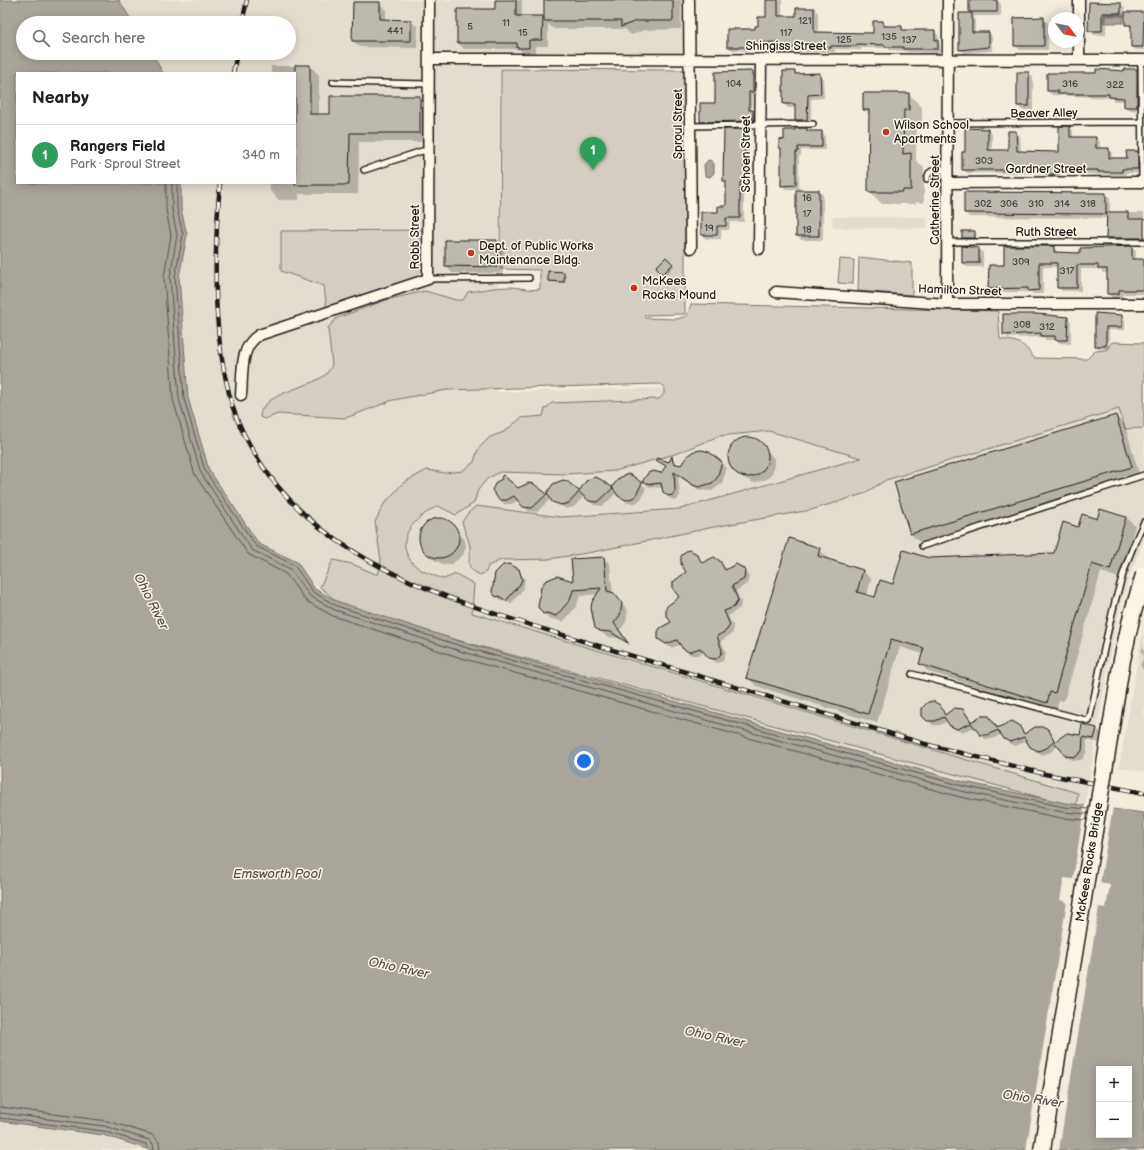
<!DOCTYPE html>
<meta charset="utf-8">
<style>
body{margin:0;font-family:"Balsamiq Sans",sans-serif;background:#f2f2f2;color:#202124}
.controls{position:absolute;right:12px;bottom:12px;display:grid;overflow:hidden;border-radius:0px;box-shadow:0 2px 10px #0003}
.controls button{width:36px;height:36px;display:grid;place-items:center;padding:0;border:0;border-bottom:1px solid #e0e0e0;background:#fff;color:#202124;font:20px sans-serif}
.compass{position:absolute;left:1048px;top:12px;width:36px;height:36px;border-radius:50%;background:#fff;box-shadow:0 2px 10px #0003;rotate:122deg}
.you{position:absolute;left:584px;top:761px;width:14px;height:14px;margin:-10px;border:3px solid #fff;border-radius:50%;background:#1a73e8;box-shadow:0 0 0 6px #1a73e833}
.badge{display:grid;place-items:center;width:26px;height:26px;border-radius:50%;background:#7c3aed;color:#fff;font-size:13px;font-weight:700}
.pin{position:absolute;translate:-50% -33px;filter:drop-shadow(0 1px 2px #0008)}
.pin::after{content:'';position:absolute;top:21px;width:14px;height:12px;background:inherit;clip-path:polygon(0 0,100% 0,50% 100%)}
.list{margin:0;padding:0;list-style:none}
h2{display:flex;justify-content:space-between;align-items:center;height:52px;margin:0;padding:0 16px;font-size:17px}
h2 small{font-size:13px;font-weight:400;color:#757577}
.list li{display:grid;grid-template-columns:26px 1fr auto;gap:12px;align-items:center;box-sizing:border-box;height:60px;padding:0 16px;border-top:1px solid #e0e0e0}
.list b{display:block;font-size:15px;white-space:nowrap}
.list p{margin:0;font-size:13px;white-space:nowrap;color:#757577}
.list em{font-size:13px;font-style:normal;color:#757577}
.icon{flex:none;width:22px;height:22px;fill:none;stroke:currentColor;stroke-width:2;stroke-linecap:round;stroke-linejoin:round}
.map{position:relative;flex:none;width:1144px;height:1150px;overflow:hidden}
.search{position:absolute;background:#fff;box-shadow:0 2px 10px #0003;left:16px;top:16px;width:280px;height:44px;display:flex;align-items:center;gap:10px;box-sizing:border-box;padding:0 14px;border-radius:22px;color:#757577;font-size:15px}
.panel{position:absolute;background:#fff;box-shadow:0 2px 10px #0003;left:16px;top:72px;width:280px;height:112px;border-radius:0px}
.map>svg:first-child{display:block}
.built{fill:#e3ddcf}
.green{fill:#d3cec1;stroke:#78756e}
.water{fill:#aaa59b;stroke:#716e68;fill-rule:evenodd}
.pier{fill:#f3ecdd}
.shadow{fill:#0003}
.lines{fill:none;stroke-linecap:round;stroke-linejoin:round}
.shore{stroke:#55534f;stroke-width:1}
.building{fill:#beb9ae;stroke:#1c1c1c}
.lane-casing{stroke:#1c1c1c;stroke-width:8}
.street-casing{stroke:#1c1c1c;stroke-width:13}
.lane{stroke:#fcf5e5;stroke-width:5}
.street{stroke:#fcf5e5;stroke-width:10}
.rail-casing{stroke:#1c1c1c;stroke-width:4.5}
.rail{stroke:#fcf5e5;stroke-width:3;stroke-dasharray:9;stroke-linecap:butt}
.primary-bridge-casing{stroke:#1c1c1c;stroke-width:19;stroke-linecap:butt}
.primary-bridge{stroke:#fcf5e5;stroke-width:16}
.poi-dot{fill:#c8321e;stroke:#fcf5e5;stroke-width:1.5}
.labels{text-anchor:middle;stroke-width:3;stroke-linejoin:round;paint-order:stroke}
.number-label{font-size:10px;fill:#444340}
.street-label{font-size:12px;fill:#1c1c1c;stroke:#fcf5e5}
.poi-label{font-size:12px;fill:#1c1c1c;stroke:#fcf5e5;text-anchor:start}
.water-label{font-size:13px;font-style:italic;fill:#55534f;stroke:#fcf5e5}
</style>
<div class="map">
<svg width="1144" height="1150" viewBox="0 0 1144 1150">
<rect width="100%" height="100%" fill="#f3ecdd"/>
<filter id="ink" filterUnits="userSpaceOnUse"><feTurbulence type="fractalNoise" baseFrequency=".025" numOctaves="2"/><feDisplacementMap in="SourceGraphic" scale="8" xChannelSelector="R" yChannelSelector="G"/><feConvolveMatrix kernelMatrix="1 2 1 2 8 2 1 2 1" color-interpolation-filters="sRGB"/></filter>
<g filter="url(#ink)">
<!-- built -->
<path class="built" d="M119 0H689L691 59H500L498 392 950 381 1144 375V541L1132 569 1119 611 1110 654 1085 805 1065 803 964 782 465 643 338 602 259 544 209 470 188 398 179 277 187 235 181 209V183H295V73H163L152 53H289V23H133Z
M832 217H927V228H833Z
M1144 625V772L1119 767Z
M0 1121 103 1135 151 1150H0Z"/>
<!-- green -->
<path class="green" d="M501 69 685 70V314L644 315 645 318 677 319 687 316 691 304 998 311 1000 339C1018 341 1024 343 1034 358L1087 359 1095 351 1106 350 1112 342 1144 343V428L1125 429 1119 409 886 480 863 494 811 510 714 527 593 552 549 559 501 560 488 566 486 572 480 575C463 567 471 561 470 546 469 541 464 529 462 522L468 513 476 506 561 517 680 509 861 458 769 431 719 436 675 454 615 471 565 474 500 472 487 479 478 490 474 503 456 515 438 506C418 516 393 536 411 561 418 571 433 575 444 579L456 574 474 584 472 613 1078 793 1076 807 368 616 341 605 320 587 333 560 352 564 378 575 381 560 375 522 384 504 403 483 427 470 445 473 462 471 474 462 478 449 490 437 504 432 521 418 543 416 545 409 552 403 659 399 664 394V386L659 384 447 390 393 400 346 418 278 414 265 419 260 417C260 393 310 388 325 375 328 373 330 368 332 365L328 328 337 318 386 300 425 291 456 300H463L468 292C482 290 495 287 509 287 520 287 529 291 540 289V270L500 269Z
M427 230 426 278 327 311 324 286 281 271V231Z
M859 257 912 263V295L858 291Z
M840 259 854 260 853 284 838 283Z"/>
<!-- water -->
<path class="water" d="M0 0H119L133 23H23V53H152L163 73H17V183H181V209L187 235 179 277 188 398 209 470 259 544 297 562 315 589 339 602 465 643 964 782 1065 803 1144 813V1150H151L103 1135 0 1121ZM1099 1069H1129V1135H1099Z
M1104 14H1123V23H1104Z
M708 160 712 161 714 164V173L710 177 705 176 704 165Z"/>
<!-- pier -->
<path class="pier" d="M1085 803 1113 807 1100 883 1110 885 1106 908 1099 907 1059 1150H1026L1067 902 1060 900 1064 878 1073 879Z"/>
<!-- shadow -->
<path class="shadow" d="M496 0H522V17H542L545 20V0H681V29L645 30 631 35 625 29H554L548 24V46H535V54H524L519 49H464L458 43 496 10Z
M767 0H782V17H797L814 9 818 13V33L874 34 883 22 887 26 901 27 905 31H934L938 35 941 53 908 52 906 51 890 50 888 48H861V50L835 49V52H785L781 46H755V51L732 50 728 46 756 30 767 18Z
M970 0H997L1001 4V16H974L975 18V33H989L992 37V51L964 53 960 49 972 14 969 12Z
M379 3 386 10V20L411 21 418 27 417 48 360 47 353 41Z
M1090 3 1121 4 1125 8V13H1144V50H1136L1132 46V28L1126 24V17H1106V35H1094L1089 30Z
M1043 18 1048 23V50H1020L1015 45Z
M271 66H310L319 75V115H331V97H420L429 106V142H359L358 194H299V200H279L270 191V183H295V73H271Z
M1137 70 1141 74V111L1129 110 1125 106V101H1114L1111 98 1052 95 1048 91 1097 74Z
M753 72 756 76V95H752V111L757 115V124L705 125 701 121 716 104Z
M794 72 797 75 819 74 823 78 824 98 811 99V124H800L796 120V108H788L784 104Z
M1029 73 1033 77V110H1022L1018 106Z
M864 94H909L922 107V123H917L916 160 924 168V203L916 202V204H882L869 191 870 115 864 109Z
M1069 127 1073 131V138H1096L1100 142V149H1108L1112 153V159L1128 158 1137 152 1141 156V173H1126V175H1118L1060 173V178H1051L1047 173H967L963 169 966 153 988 130 992 134V151H1009L1016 132 1020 136 1021 152 1060 153Z
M807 129 810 132H821L825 136V150H801V156H799V189H786L782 185V150L780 148 785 141Z
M725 130H745L749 134 748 173 750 185H744V222H730L729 230H721V239H706L702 235 719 213 727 207V185L724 181Z
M819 191 823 195V240H801L797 235Z
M965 193 1106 194 1110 198V213H1144V242H1112L1107 238 1108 218 969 217 965 213Z
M975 232 977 239H965L963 238Z
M497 241 504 248 503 273H452L446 266Z
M1054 247 1058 253 1081 254 1132 247 1136 251V260H1144V294H1123V298H1112L1108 293V273H1103L1100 269H1081V291H1062L1058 287V267H1043V294H1033L1031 292H994L989 288 1005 266Z
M979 249 983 253V267H967L963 263Z
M666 258 674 266 665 275 657 267Z
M564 273 566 275 565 283 551 282 549 280Z
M1096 314 1121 316 1125 319V330H1109V349H1099L1096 345Z
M1067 317 1071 322V344L1060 343 1056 340H1046L1043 337 1008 338 1004 334Z
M1116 416 1125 425 1140 477 920 543 911 534 895 483Z
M749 438 757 440 763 445 774 459V466L772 474 767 479 754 483 742 477 729 462 731 450 735 443 742 439Z
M672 457 678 465 681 466 721 463 727 468 722 483 712 491 699 490 678 476 680 496 676 501 671 499 665 494 663 488 649 487 644 481 662 475 666 467 657 459 669 463Z
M600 479 616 493 603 506 594 505 583 497 574 507 566 509 553 501 567 482 579 493 586 482Z
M641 484 646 488 642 498 636 503H627L623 498Z
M534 485 550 499 537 512 528 511 519 500 511 504H504L500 499 518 489Z
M1126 517 1135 526 1119 578 1101 572 1064 701 1059 700 1056 711 929 672 920 664 923 654 900 647 877 723 756 686 747 677 819 549 828 558V560L863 571 871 579 867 596 875 598 929 559 1054 554 1079 528 1098 520Z
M440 518 448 520 454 526 465 540 466 547 463 555 452 564 445 565 432 559 425 552 420 539 421 531 425 524 432 520Z
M682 557H698L703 564 720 562 726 570 742 569 749 576 748 583 736 591 741 602 740 608 728 616 733 626V633L721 641 726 652 723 661 717 663 712 660 704 652 697 655H691L682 644 671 648 661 641 659 635 672 622 680 597 674 586 676 579 688 572 681 560Z
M604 558 610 564 613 594 628 610 626 622 620 630 631 646 618 638 607 637 596 628 598 594 580 596 576 607 563 622 553 619 550 620 544 613 574 582Z
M509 565 518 570 525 579 523 589 511 604 504 600 501 601 497 596 496 573 499 569Z
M1144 635V671L1140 665 1144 657 1141 651 1144 645Z
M941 708 946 715 958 709 965 712 973 722 985 716 992 720 999 728 1018 726 1025 734 1035 728 1040 727 1049 731 1056 742 1081 736 1097 728 1101 733 1099 743 1087 740V751L1083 759 1075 761 1068 758 1058 745 1051 752 1043 755 1036 751 1028 741 1015 746 1009 743 1002 734 992 739H985L975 727 962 732 956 730 948 721 940 725H933L923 715Z"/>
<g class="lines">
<!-- shore -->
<path class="shore" d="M166 183V210L171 235 164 277 173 399 195 475 248 554 286 574 306 601 333 616 461 658 960 797 1061 818 1087 820
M172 183V210L177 235 170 277 179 399 201 473 252 550 290 569 310 596 335 610 463 652 961 791 1063 812 1088 814
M177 183V209L183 235 175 277 184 399 205 471 256 546 294 565 313 592 337 606 464 647 963 786 1064 807 1089 809
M0 1107 107 1121 153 1135 159 1142 160 1150
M0 1113 104 1126 149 1140 153 1144 154 1150
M0 1118 103 1131 146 1144 149 1150"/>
</g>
<!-- building -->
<path class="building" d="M495 0H516V16H543L542 40H529V48H517V43H457V9H495Z
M544 0H673V21H636L621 27V21H544Z
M766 0H778V16H796V8H814V32L873 33V21H883V26H902V30H935V40H938V49H903V47H885V45L857 44V46H831V48H780V42L751 43V47H727V29H755V26H758V17H766Z
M969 0H997V12H969Z
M353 2H380V19L411 20V41H352Z
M1089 2 1121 3V13H1102V31H1088Z
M1125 12H1144L1143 47H1131V25H1125Z
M959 13H972V32H989V47L959 50Z
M1044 17V46H1014V18Z
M295 65H310V114H330V96H420V133H350L349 185H295Z
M1096 69 1124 71V69H1137V107H1124V98L1109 97V94H1058V91H1047V73H1096Z
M753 71V92H749V110H753V121L700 122V103H715V72Z
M783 71H795V74L820 73 821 94 808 95 807 120H795V104H783Z
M1017 72H1029V106H1017Z
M863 93H909V110H904L903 154 911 153V190H903V192H868L869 110H863Z
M1059 126H1070V137H1096V148H1109V158H1127L1126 151H1138V169H1122V172H1098V170H1057V174H1046V170H962V152H965V128L988 129V150H1008V131H1016L1017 151 1059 152Z
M795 128H807V131H822V147H798V152H796V185L781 186V148H779V139L784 140V130H795Z
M724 129H746L744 170H746V182H740V218H726V226H717V235H701V212H718V206H726V181H723Z
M796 190H819V236H796Z
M964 192 1106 193V214L964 213Z
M1107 212H1128V219H1144V238H1106Z
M962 231H975V238H962Z
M445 240H497V267L445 266Z
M962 246 979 248V263H962Z
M1004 246H1054V252L1080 253V248L1132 246V259H1144V290H1119V294H1107V269H1098V265H1077V288H1057V263H1039V290L1028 291V288L988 289 989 265H1004Z
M666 257 673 264 663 274 656 267Z
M548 271 564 272V282L548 281Z
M1095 313 1122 315V327H1106V346H1095Z
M1003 314H1037L1068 317 1067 340H1055V336H1041V333L1003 335Z
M1116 415 1132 467 910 534 894 482Z
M728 457a20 20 0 1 1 40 0a20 20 0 1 1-40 0Z
M702 450 709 452 722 462 717 478 712 483 699 487 693 485 674 472 675 490 673 495 668 496 663 492 661 483 652 484 642 482 648 473 653 471 661 473 666 466 656 460 657 458 669 462 672 456 673 463 681 465 688 455 694 451Z
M628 474 633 476 642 483 635 497 626 500 618 496 612 487 619 478Z
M503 475 518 488 529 483 534 484 547 494 532 508 523 507 514 496 507 500H499L492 490 496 482 502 479 501 477Z
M595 477 600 479 613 488 598 502 589 501 579 492 569 503 561 505 552 502 547 493 553 484 563 480 567 481 579 491 586 481Z
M1100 509 1126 517 1110 570 1092 564 1055 693 1050 692 1047 703 919 664 924 648 891 639 868 714 746 678 789 538 820 548 818 556 863 570 857 592 875 597 880 580 893 584 903 550 929 558 1054 553 1063 522 1078 527 1082 514 1097 519Z
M419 538a20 20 0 1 1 40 0a20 20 0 1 1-40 0Z
M690 550 697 554 702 563 714 557 720 561 725 570 736 564 743 568 745 571 744 579 732 586 738 600 734 607 724 611 730 625 726 631 717 636 722 650 721 654 716 659 709 658 700 648 689 652 683 649 677 640 666 644 658 639V632L660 628 671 622 666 615V607L679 597 673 589V582L686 572 681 564V556L686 551Z
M604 557 607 591 614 593 622 603 620 615 614 623 628 643 611 632 600 631 595 628 591 608 592 602 601 588 573 590 570 600 556 616 547 613 543 614 538 607 541 587 545 581 557 576 573 581 571 559Z
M509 564 519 569 522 579 520 584 506 601 499 596 496 597 492 592 495 573 503 565Z
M933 701 940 705 945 715 954 708 963 709 971 722 981 716H989L997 728 1012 721 1019 725 1024 734 1035 727H1045L1049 730 1054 740 1047 748 1038 751 1030 747 1024 737 1010 742 1004 739 998 730 987 735H980L971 723 957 729 950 726 944 717 935 721H927L922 716V708L928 702Z
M1082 724 1097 728 1094 739 1083 737 1082 751 1075 757 1066 756 1054 742 1067 733 1080 735Z"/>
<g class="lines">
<defs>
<path id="lane" d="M1141 60 1142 182
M333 82 428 84
M947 123 1141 122
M691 126 813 124
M364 170 422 151 428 152
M927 179 929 173 932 171 948 170
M948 242H1144
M428 279 529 278
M922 546 1144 475
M912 674 1089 721C1104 654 1113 584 1144 522"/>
<path id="street" d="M689 0 691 248
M429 59 1144 60
M1079 59V0
M948 183 1144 182
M759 249 761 59
M776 292 947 304H1144
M947 304 948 0
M241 395C243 374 239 347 259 335L428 279 429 0"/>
</defs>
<!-- lane casing -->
<use href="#lane" class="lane-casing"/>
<!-- street casing -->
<use href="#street" class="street-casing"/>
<!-- lane -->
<use href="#lane" class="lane"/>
<!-- street -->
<use href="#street" class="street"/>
<defs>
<path id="rail" d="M242 23 247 0
M233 73 237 53
M220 183C214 252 212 326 229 393 233 413 242 432 252 449 314 559 443 598 556 633L925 744 1045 774 1144 793"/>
</defs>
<!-- rail casing -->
<use href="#rail" class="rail-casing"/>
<!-- rail -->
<use href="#rail" class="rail"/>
<defs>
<path id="primary-bridge" d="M1042 1150 1122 660 1132 615 1144 575"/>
</defs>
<!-- primary-bridge casing -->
<use href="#primary-bridge" class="primary-bridge-casing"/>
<!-- primary-bridge -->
<use href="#primary-bridge" class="primary-bridge"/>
</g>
</g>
<!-- markers -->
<g class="poi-dot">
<circle cx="886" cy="132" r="4"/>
<circle cx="471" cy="253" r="4"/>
<circle cx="634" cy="288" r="4"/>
</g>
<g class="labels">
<!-- number labels -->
<g class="number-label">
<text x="805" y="24">121</text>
<text x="506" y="26">11</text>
<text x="470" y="30">5</text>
<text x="395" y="34">441</text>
<text x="523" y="36">15</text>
<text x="786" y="36">117</text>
<text x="889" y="40">135</text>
<text x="844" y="43">125</text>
<text x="909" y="43">137</text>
<text x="734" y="87">104</text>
<text x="1070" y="87">316</text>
<text x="1115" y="88">322</text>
<text x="984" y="164">303</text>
<text x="807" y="201">16</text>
<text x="983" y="207">302</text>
<text x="1009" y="207">306</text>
<text x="1036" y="207">310</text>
<text x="1062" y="207">314</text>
<text x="1088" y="207">318</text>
<text x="807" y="217">17</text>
<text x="709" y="231">19</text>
<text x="807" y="233">18</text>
<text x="1021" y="265">309</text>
<text x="1067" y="274">317</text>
<text x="1022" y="328">308</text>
<text x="1047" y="330">312</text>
</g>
<!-- street labels -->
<g class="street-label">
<text x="786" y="50">Shingiss Street</text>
<text transform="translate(1044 113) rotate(-1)" y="4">Beaver Alley</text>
<text transform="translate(678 124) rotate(-90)" y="4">Sproul Street</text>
<text transform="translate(746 154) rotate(-90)" y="4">Schoen Street</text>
<text x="1046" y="173">Gardner Street</text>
<text transform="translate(935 200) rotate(-90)" y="4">Catherine Street</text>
<text x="1046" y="236">Ruth Street</text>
<text transform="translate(415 237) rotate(-90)" y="4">Robb Street</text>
<text transform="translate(960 290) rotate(2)" y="4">Hamilton Street</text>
<text transform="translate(1089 862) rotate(-81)" y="4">McKees Rocks Bridge</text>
</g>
<!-- poi labels -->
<g class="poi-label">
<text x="894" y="129">Wilson School<tspan x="894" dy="14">Apartments</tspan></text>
<text x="479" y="250">Dept. of Public Works<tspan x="479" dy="14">Maintenance Bldg.</tspan></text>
<text x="642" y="285">McKees<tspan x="642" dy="14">Rocks Mound</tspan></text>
</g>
<!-- water labels -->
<g class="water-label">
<text transform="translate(152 601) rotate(63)" y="5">Ohio River</text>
<text x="277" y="878">Emsworth Pool</text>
<text transform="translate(399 967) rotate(12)" y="5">Ohio River</text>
<text transform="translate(715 1036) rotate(12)" y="5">Ohio River</text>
<text transform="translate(1033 1098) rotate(9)" y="5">Ohio River</text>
</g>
</g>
</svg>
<div class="controls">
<button>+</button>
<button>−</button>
</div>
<svg class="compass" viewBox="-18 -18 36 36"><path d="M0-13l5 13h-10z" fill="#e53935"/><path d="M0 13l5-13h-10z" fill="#757577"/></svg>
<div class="you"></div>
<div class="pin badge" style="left:593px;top:170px;background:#2e9e5b">1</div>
<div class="search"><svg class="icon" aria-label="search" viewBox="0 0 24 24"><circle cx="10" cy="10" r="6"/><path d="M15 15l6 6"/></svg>Search here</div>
<section class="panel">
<h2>Nearby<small></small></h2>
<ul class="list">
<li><span class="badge" style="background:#2e9e5b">1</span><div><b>Rangers Field</b><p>Park · Sproul Street</p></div><em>340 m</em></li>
</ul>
</section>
</div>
